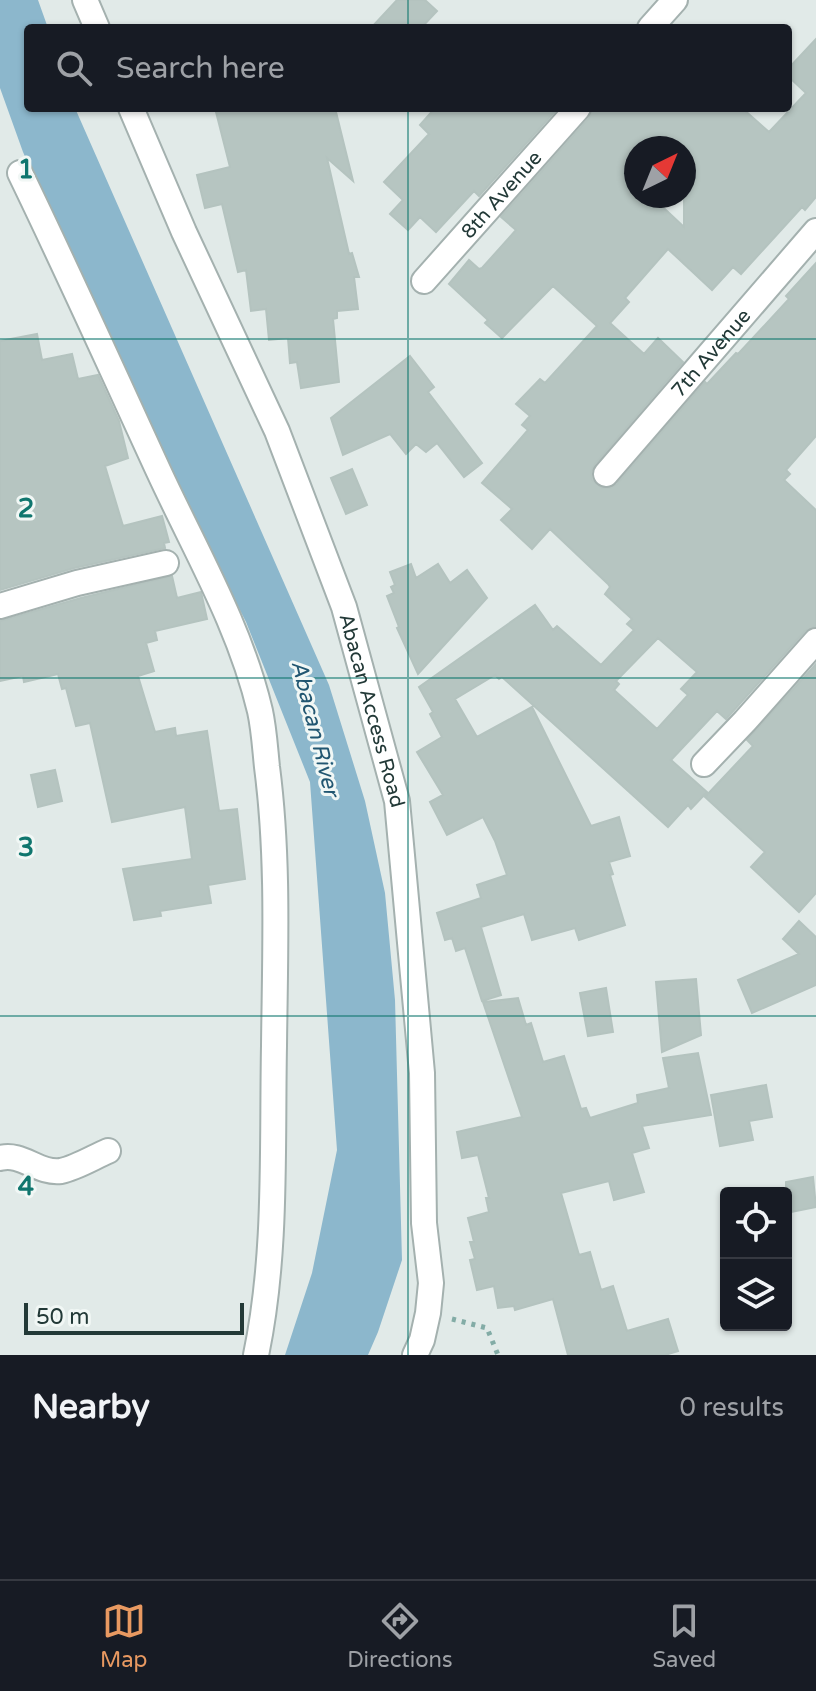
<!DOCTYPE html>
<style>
body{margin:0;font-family:"Varela Round",sans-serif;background:#242831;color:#f1f3f6}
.controls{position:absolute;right:24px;bottom:24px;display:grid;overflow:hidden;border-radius:8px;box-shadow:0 2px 6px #0004}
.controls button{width:72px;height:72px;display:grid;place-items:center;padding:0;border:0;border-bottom:2px solid #363941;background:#171b24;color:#f1f3f6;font:40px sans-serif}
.compass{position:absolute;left:624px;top:136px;width:72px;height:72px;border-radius:50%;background:#171b24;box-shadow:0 2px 6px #0004;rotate:43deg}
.scale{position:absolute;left:24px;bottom:20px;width:220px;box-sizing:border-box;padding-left:8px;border:4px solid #223937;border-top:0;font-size:22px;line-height:28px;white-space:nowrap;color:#223937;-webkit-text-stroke:6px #f1f7f5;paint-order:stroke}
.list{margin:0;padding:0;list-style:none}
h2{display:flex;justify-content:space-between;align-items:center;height:104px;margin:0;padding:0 32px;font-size:34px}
h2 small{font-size:26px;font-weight:400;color:#9ea1a6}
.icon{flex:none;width:44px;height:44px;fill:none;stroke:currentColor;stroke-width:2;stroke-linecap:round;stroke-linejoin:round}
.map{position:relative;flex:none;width:816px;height:1355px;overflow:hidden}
.search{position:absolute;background:#171b24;box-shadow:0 2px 6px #0004;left:24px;right:24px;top:24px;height:88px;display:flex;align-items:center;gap:20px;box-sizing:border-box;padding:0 28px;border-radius:8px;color:#9ea1a6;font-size:30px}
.sheet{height:224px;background:#171b24}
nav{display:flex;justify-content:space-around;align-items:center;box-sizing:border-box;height:112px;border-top:2px solid #363941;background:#171b24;font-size:22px;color:#9ea1a6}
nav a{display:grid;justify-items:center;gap:4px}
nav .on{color:#e89961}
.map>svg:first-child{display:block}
.water{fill:#8cb7cc}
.building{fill:#b6c5c1;stroke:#b4c3bf;stroke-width:2;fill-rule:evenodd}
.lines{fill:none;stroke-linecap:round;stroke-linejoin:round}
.minor-casing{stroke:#a4b1af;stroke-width:28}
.tertiary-casing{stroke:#a4b1af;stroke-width:28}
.path{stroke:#83aca6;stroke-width:5;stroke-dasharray:4 6;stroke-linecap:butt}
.minor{stroke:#fff;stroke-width:24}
.tertiary{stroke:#fff;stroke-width:24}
.grid{fill:none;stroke:#0f766e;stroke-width:2;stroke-opacity:0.55}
.labels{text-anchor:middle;stroke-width:6;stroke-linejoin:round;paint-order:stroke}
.street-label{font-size:20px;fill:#223937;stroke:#f1f7f5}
.water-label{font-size:22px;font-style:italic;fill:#215671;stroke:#f1f7f5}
.grid-label{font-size:26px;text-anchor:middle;font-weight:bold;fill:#0f766e;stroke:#f1f7f5;stroke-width:6;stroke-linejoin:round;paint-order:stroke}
</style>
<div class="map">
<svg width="816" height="1355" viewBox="0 0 816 1355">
<rect width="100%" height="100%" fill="#e1eae8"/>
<!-- water -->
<path class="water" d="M0 0H38L48 28H28V108H75L329 685 365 801 385 893 395 1000 402 1260 378 1332 368 1355H285L312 1273 337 1150 310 782 246 622 130 395 23 152 0 88Z"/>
<!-- building -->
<path class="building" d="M397 0H425L437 11 421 28H371Z
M816 39V197L805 210 802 207 741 274 733 267 712 290 668 249 625 298 629 302 610 323 644 354 658 338 683 362 595 464 591 472 592 480 602 488H610L617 484 705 382 707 384 736 353 738 354 789 299 786 296 816 263V436L786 470 790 474 784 480 816 510V626L805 631 726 719 717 711 671 760 707 792 691 809 688 805 668 827 502 677 499 679 495 675 455 699 477 737 532 707 591 826 619 817 630 856 609 862 613 874 610 875 625 925 579 940 575 928 532 940 524 914 481 927 501 995 482 1001 465 948 456 951 452 938 445 940 437 913 481 898 477 885 507 875 495 841 483 817 447 835 430 802 443 795 417 752 442 737 430 714 433 712 419 687 535 605 553 630 557 626 601 665 634 630 627 624 632 619 605 594 610 587 608 584 550 529 532 549 501 520 512 509 482 483 528 430 522 425 530 416 516 404 540 379 545 383 597 326 553 286 502 338 485 323 488 320 449 284 469 260 479 269 482 268 516 230 501 217 589 118 593 108H742L769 132 806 93 788 76V69ZM636 148H684V227L651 196H636ZM658 638 697 672 681 689 688 695 657 729 614 690 619 684 616 681Z
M215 108H335L353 181 327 158 349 254 352 253 359 277H354L358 309 337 311V318L333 319 339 382 301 388 297 362 290 363 288 338 269 340 266 309 251 311 246 270 238 272 222 204 205 208 197 175 230 167Z
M435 108H558L479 196 474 191 436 232 420 217 408 230 390 214 403 200 384 182 429 134 420 125Z
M37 334 42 360 72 354 78 379 98 375 119 421 128 458 105 466 123 526 162 516 169 542 164 543 165 548 74 568 0 590V341Z
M410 356 434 387 428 392 482 463 464 477 437 443 426 452 416 444 406 454 390 434 343 455 331 418Z
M352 469 367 505 346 514 331 478Z
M411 564 416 578 438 564 450 583 467 570 487 598 418 674 397 628 399 627 387 596 394 593 391 587 395 585 390 572Z
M172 576 177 598 201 592 207 619 155 631 157 640 146 643 154 671 138 676 155 732 175 728 176 736 207 731 219 811 237 809 245 879 208 885 211 903 160 911 161 916 134 920 123 869 192 859 185 807 112 822 90 723 76 726 66 688 62 689 58 674 24 682 23 676 0 681V621L81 598Z
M816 664V893L799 912 751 867 765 852 705 797 753 746 747 740Z
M55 770 62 801 38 807 31 775Z
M799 921 816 937V985L752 1013 738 980 799 954 783 939Z
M696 979 701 1035 662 1052 656 982Z
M606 988 613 1032 588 1036 580 993Z
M518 998 526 1025 531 1023 543 1062 564 1056 581 1109 586 1108 590 1118 638 1103 637 1095 669 1088 663 1058 698 1053 711 1115 642 1126 649 1148 632 1153 644 1192 614 1200 609 1181 561 1193 579 1255 590 1252 601 1290 613 1286 627 1331 668 1319 678 1351 665 1355H568L553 1299 515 1310 514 1306 498 1308 494 1286 477 1290 470 1260 475 1259 470 1242H474L468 1218 489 1212 486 1198H489L478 1155 462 1158 457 1132 522 1117 483 1002Z
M766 1085 772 1117 749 1121 753 1140 720 1146 711 1095Z
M813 1177 816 1207 786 1213V1182Z"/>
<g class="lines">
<defs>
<g id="minor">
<path d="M650 28 675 0"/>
<path d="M20 173C68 272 113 372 159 472 195 550 240 626 260 711 264 729 265 748 267 767 279 859 275 953 274 1046 272 1148 277 1255 256 1355"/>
<path id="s1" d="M424 281 578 108"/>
<path id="s2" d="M606 474 816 231"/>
<path d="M0 606 77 583 166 563"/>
<path d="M704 764 745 721 816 641"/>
<path d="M0 1158C22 1152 38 1174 61 1171 76 1168 94 1157 108 1151"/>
</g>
<g id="tertiary">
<path d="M85 0 97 28"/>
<path id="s3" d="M131 108 184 232 277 431 344 607 397 801 422 1073 424 1223 431 1283 428 1313 422 1340 415 1355"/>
</g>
</defs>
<!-- minor casing -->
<use href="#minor" class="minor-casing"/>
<!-- tertiary casing -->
<use href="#tertiary" class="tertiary-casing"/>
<!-- path -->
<path class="path" d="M452 1319 487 1328 498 1355"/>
<!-- minor -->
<use href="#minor" class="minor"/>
<!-- tertiary -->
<use href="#tertiary" class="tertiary"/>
</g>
<!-- grid -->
<path class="grid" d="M408 0V28M408 108V1355M0 339H816M0 678H816M0 1016H816"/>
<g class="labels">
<!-- street labels -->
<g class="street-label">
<text dy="7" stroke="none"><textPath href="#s1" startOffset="116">8th Avenue</textPath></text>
<text dy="7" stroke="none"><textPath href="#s2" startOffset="160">7th Avenue</textPath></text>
<text dy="7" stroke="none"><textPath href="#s3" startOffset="650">Abacan Access Road</textPath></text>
</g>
<!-- water labels -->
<g class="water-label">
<text transform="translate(316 728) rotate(76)" y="8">Abacan River</text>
</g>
</g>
<g class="grid-label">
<text x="26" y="178">1</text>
<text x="26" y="517">2</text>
<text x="26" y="856">3</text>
<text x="26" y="1195">4</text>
</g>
</svg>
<div class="controls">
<button><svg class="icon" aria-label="locate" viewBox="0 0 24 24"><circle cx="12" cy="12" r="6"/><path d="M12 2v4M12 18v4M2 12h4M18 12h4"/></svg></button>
<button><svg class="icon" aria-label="layers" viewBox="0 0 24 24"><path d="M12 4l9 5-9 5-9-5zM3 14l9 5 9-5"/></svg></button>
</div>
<svg class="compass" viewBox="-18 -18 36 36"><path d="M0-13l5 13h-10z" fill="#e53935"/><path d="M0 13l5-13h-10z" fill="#9ea1a6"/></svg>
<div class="scale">50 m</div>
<div class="search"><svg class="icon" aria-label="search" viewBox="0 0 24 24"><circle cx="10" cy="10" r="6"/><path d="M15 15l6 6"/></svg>Search here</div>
</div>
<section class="sheet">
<h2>Nearby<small>0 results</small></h2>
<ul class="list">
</ul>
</section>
<nav>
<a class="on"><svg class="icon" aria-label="map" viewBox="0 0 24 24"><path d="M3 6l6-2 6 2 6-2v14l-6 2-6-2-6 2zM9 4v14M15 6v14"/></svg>Map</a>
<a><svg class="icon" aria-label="directions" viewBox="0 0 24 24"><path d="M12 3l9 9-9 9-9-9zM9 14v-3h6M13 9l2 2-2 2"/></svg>Directions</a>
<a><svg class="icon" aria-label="saved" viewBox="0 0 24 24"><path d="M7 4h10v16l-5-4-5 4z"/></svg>Saved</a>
</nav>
